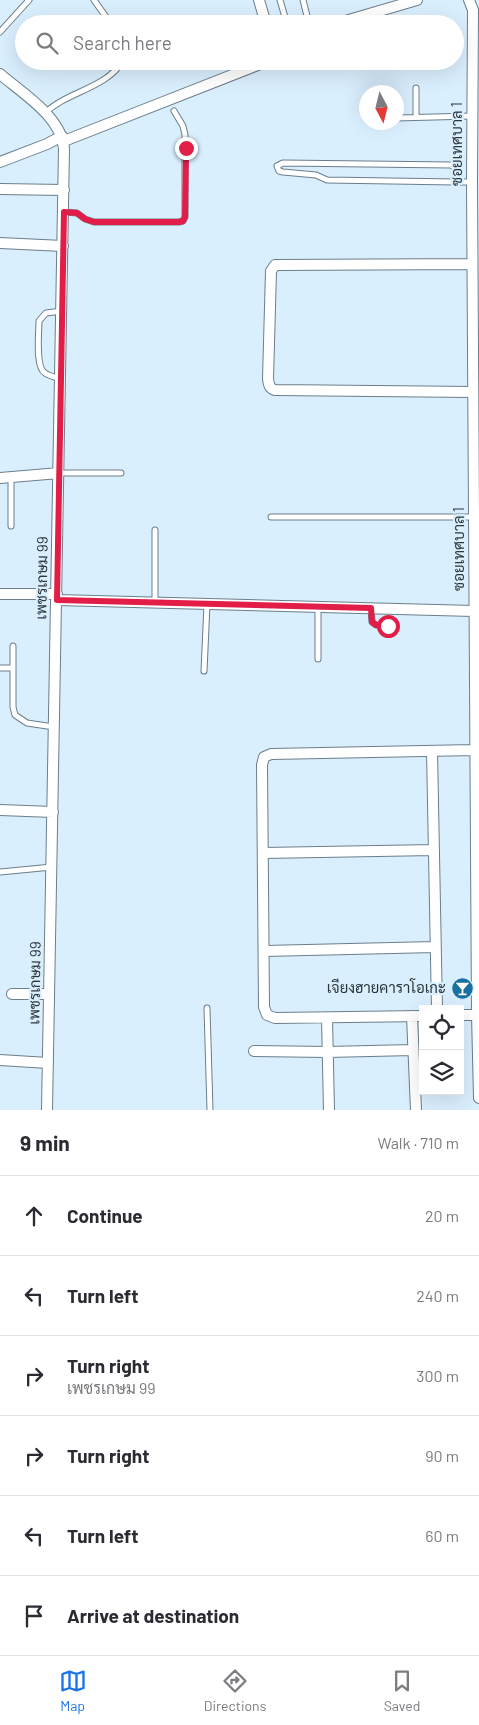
<!DOCTYPE html>
<meta charset="utf-8">
<style>
body{margin:0;font-family:Barlow,Sarabun,sans-serif;background:#f7f7f7;color:#2b2b33}
.controls{position:absolute;right:15px;bottom:15px;display:grid;overflow:hidden;border-radius:0px;box-shadow:0 5px 20px #0002}
.controls button{width:45px;height:45px;display:grid;place-items:center;padding:0;border:0;border-bottom:1px solid #e1e1e2;background:#fff;color:#2b2b33;font:25px sans-serif}
.compass{position:absolute;left:359px;top:85px;width:45px;height:45px;border-radius:50%;background:#fff;box-shadow:0 5px 20px #0002;rotate:173deg}
.stop{position:absolute;width:15px;height:15px;margin:-11px;border:4px solid #e11d48;border-radius:50%;background:#fff}
.stop.end{background:#e11d48;border-color:#fff;box-shadow:0 1px 5px #0008}
.list{margin:0;padding:0;list-style:none}
h2{display:flex;justify-content:space-between;align-items:center;height:65px;margin:0;padding:0 20px;font-size:21px}
h2 small{font-size:16px;font-weight:400;color:#7c7c81}
.list li{display:grid;grid-template-columns:32px 1fr auto;gap:15px;align-items:center;box-sizing:border-box;height:80px;padding:0 20px;border-top:1px solid #e1e1e2}
.list b{display:block;font-size:19px;white-space:nowrap}
.list p{margin:0;font-size:16px;white-space:nowrap;color:#7c7c81}
.list em{font-size:16px;font-style:normal;color:#7c7c81}
.icon{flex:none;width:28px;height:28px;fill:none;stroke:currentColor;stroke-width:2;stroke-linecap:round;stroke-linejoin:round}
.map{position:relative;flex:none;width:479px;height:1110px;overflow:hidden}
.search{position:absolute;background:#fff;box-shadow:0 5px 20px #0002;left:15px;right:15px;top:15px;height:55px;display:flex;align-items:center;gap:12px;box-sizing:border-box;padding:0 18px;border-radius:28px;color:#7c7c81;font-size:19px}
.sheet{height:545px;background:#fff}
nav{display:flex;justify-content:space-around;align-items:center;box-sizing:border-box;height:70px;border-top:1px solid #e1e1e2;background:#fff;font-size:14px;color:#7c7c81}
nav a{display:grid;justify-items:center;gap:2px}
nav .on{color:#1a73e8}
.map>svg:first-child{display:block}
.lines{fill:none;stroke-linecap:round;stroke-linejoin:round}
.service-casing{stroke:#6b7e8b;stroke-width:7}
.minor-casing{stroke:#6b7e8b;stroke-width:12}
.service{stroke:#fff;stroke-width:5}
.minor{stroke:#fff;stroke-width:10}
.route{stroke:#e11d48;stroke-width:6}
.labels{text-anchor:middle;stroke-width:4.5;stroke-linejoin:round;paint-order:stroke}
.street-label{font-size:15px;fill:#2e373c;stroke:#daeffe}
.poi-label{font-size:15px;fill:#2e373c;stroke:#daeffe;text-anchor:end}
</style>
<div class="map">
<svg width="479" height="1110" viewBox="0 0 479 1110">
<rect width="100%" height="100%" fill="#daeffe"/>
<g class="lines">
<defs>
<path id="service" d="M94 0 111 24
M280 0 287 24
M303 0 309 24
M0 32 29 0
M416 88V117
M45 113C68 91 105 89 123 61
M396 118 472 116
M456 182 455 168 451 165 283 163 277 166 279 171 283 172 316 175 327 180 456 182H472
M64 212 77 213 85 219 94 222H179L183 221 185 217V135L183 126 174 111
M60 379C55 377 49 376 45 373 35 367 39 333 39 321L46 313 62 311
M59 473H121
M11 478V526
M271 517H474
M155 602V530
M371 608 372 622 376 625 388 626
M13 646V707L15 715 27 723 54 727
M318 659V607
M0 668H13
M204 671 207 604
M0 872 52 867
M207 1008 210 1110"/>
<path id="minor" d="M259 0 266 24
M469 0 473 10 472 182 477 1015 479 1098
M335 24 417 0
M0 74C22 93 62 117 64 149L47 1110
M64 141 268 61
M0 162 47 144 62 136
M0 189 64 190
M0 243 63 246
M472 264 275 265 271 271 268 379C269 385 269 388 275 390L473 392
M0 478 59 473
M0 594H57
M57 600 474 611
M432 751 437 1009
M0 810 53 812
M263 853 434 850
M264 951 435 947
M12 994H49
M460 1015H477
M412 1016 416 1110
M423 1016 275 1018 267 1015 264 1007 262 765 264 757 271 754 475 750
M327 1018 329 1110
M254 1051 327 1052 413 1050
M0 1060 48 1063"/>
</defs>
<!-- service casing -->
<use href="#service" class="service-casing"/>
<!-- minor casing -->
<use href="#minor" class="minor-casing"/>
<!-- service -->
<use href="#service" class="service"/>
<!-- minor -->
<use href="#minor" class="minor"/>
</g>
<g class="lines">
<!-- route -->
<path class="route" d="M186 148 185 217 183 221 179 222H94L85 219 77 213 64 212 57 600 371 608 372 622 376 625 388 626"/>
</g>
<!-- icons -->
<defs>
<symbol id="bar-disc" viewBox="-11 -11 22 22"><circle r="9.5" fill="#1870a0" stroke="#daeffe"/><path d="M-6-5H6L.8 .8V4.5H3.5V6h-7V4.5H-.8V.8Z" fill="#fff"/></symbol>
</defs>
<g fill-rule="evenodd">
<use href="#bar-disc" x="450" y="976" width="25" height="25"/>
</g>
<g class="labels">
<!-- street labels -->
<g class="street-label">
<text transform="translate(457 144) rotate(-90)" y="5">ซอยเทศบาล 1</text>
<text transform="translate(459 549) rotate(-90)" y="5">ซอยเทศบาล 1</text>
<text transform="translate(42 578) rotate(-89)" y="5">เพชรเกษม 99</text>
<text transform="translate(35 983) rotate(-89)" y="5">เพชรเกษม 99</text>
</g>
<!-- poi labels -->
<g class="poi-label">
<text x="446" y="993">เจียงฮายคาราโอเกะ</text>
</g>
</g>
</svg>
<div class="controls">
<button><svg class="icon" aria-label="locate" viewBox="0 0 24 24"><circle cx="12" cy="12" r="6"/><path d="M12 2v4M12 18v4M2 12h4M18 12h4"/></svg></button>
<button><svg class="icon" aria-label="layers" viewBox="0 0 24 24"><path d="M12 4l9 5-9 5-9-5zM3 14l9 5 9-5"/></svg></button>
</div>
<svg class="compass" viewBox="-18 -18 36 36"><path d="M0-13l5 13h-10z" fill="#e53935"/><path d="M0 13l5-13h-10z" fill="#7c7c81"/></svg>
<div class="stop" style="left:388px;top:626px"></div>
<div class="stop end" style="left:186px;top:148px"></div>
<div class="search"><svg class="icon" aria-label="search" viewBox="0 0 24 24"><circle cx="10" cy="10" r="6"/><path d="M15 15l6 6"/></svg>Search here</div>
</div>
<section class="sheet">
<h2>9 min<small>Walk · 710 m</small></h2>
<ul class="list">
<li><svg class="icon" aria-label="ahead" viewBox="0 0 24 24"><path d="M12 20V5M6 11l6-6 6 6"/></svg><div><b>Continue</b></div><em>20 m</em></li>
<li><svg class="icon" aria-label="left" viewBox="0 0 24 24"><path d="M17 20v-9H6M10 6l-5 5 5 5"/></svg><div><b>Turn left</b></div><em>240 m</em></li>
<li><svg class="icon" aria-label="right" viewBox="0 0 24 24"><path d="M7 20v-9h11M14 6l5 5-5 5"/></svg><div><b>Turn right</b><p>เพชรเกษม 99</p></div><em>300 m</em></li>
<li><svg class="icon" aria-label="right" viewBox="0 0 24 24"><path d="M7 20v-9h11M14 6l5 5-5 5"/></svg><div><b>Turn right</b></div><em>90 m</em></li>
<li><svg class="icon" aria-label="left" viewBox="0 0 24 24"><path d="M17 20v-9H6M10 6l-5 5 5 5"/></svg><div><b>Turn left</b></div><em>60 m</em></li>
<li><svg class="icon" aria-label="arrive" viewBox="0 0 24 24"><path d="M6 21V4h12l-3 4 3 4H6"/></svg><div><b>Arrive at destination</b></div></li>
</ul>
</section>
<nav>
<a class="on"><svg class="icon" aria-label="map" viewBox="0 0 24 24"><path d="M3 6l6-2 6 2 6-2v14l-6 2-6-2-6 2zM9 4v14M15 6v14"/></svg>Map</a>
<a><svg class="icon" aria-label="directions" viewBox="0 0 24 24"><path d="M12 3l9 9-9 9-9-9zM9 14v-3h6M13 9l2 2-2 2"/></svg>Directions</a>
<a><svg class="icon" aria-label="saved" viewBox="0 0 24 24"><path d="M7 4h10v16l-5-4-5 4z"/></svg>Saved</a>
</nav>
